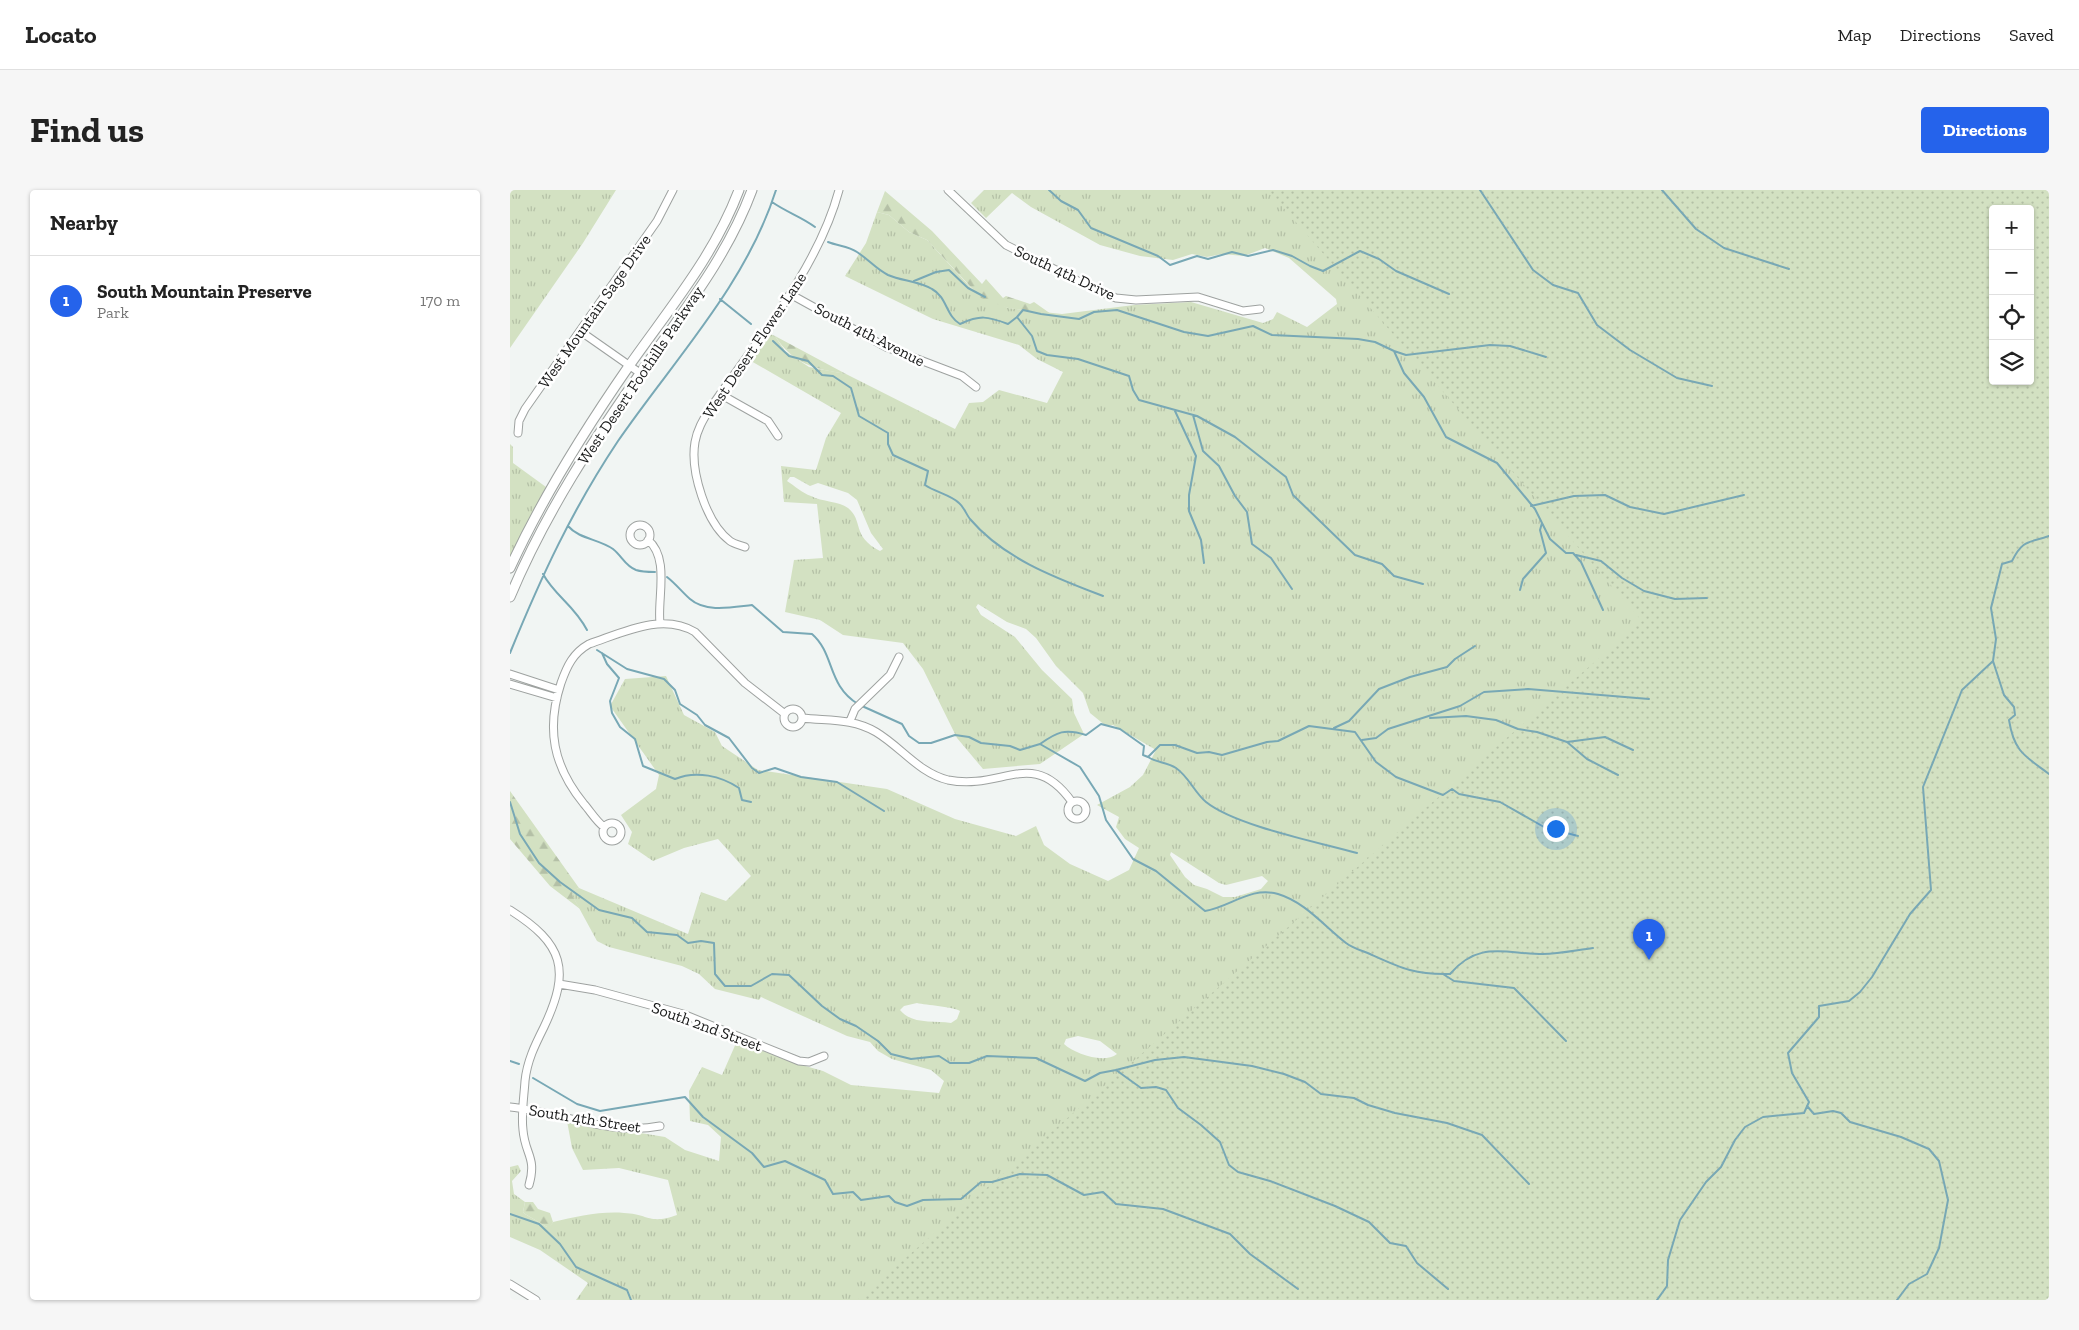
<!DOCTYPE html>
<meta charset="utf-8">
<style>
body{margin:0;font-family:"Zilla Slab",serif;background:#f6f6f6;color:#222}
.controls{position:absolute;right:15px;top:15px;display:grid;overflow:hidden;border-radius:5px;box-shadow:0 1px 4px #0004}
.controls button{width:45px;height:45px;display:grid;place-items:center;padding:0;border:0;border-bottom:1px solid #e0e0e0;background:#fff;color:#222;font:25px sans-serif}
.you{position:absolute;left:1045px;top:638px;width:18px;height:18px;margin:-12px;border:4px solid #fff;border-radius:50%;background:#1a73e8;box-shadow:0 0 0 8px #1a73e833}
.badge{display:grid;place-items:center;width:32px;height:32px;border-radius:50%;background:#2563eb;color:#fff;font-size:16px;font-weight:700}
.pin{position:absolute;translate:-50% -41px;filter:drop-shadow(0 1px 2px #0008)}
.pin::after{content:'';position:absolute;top:26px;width:18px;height:15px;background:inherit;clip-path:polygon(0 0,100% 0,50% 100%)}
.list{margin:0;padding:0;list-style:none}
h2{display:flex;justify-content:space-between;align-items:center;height:65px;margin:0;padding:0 20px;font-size:21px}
h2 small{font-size:16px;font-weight:400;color:#767676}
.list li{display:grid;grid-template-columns:32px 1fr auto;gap:15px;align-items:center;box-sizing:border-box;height:90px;padding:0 20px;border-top:1px solid #e0e0e0}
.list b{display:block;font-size:19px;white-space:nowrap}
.list p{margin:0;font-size:16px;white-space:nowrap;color:#767676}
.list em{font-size:16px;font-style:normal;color:#767676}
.icon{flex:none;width:28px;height:28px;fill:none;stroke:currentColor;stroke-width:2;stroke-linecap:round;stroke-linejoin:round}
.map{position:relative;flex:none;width:1539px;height:1110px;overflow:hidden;border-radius:5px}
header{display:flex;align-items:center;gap:30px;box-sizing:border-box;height:70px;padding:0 25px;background:#fff;border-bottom:1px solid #e0e0e0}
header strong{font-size:24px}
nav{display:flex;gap:28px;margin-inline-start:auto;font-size:18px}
.intro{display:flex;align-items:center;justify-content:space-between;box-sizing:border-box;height:120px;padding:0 30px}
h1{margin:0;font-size:35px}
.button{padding:12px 22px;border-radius:5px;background:#2563eb;color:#fff;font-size:18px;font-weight:700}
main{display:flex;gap:30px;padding:0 30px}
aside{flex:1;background:#fff;border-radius:5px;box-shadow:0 1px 4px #0004}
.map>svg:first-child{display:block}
.grass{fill:url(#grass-tufts);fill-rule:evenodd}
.forest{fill:url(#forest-firs)}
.park{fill:url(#park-dots);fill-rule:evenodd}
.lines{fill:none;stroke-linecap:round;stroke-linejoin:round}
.stream{stroke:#78a8b5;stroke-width:2}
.minor-casing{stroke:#9ea2a0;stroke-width:9}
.tertiary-casing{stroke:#9ea2a0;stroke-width:11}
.minor{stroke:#fff;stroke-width:7}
.tertiary{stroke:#fff;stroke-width:9}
.labels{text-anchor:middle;stroke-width:5;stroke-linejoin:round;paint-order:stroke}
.street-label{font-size:16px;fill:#171818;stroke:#fff}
</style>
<header>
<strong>Locato</strong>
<nav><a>Map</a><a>Directions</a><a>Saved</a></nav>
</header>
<div class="intro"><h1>Find us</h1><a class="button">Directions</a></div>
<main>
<aside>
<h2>Nearby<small></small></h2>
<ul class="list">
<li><span class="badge">1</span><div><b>South Mountain Preserve</b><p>Park</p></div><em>170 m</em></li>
</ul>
</aside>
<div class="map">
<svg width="1539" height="1110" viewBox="0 0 1539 1110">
<defs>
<pattern id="grass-tufts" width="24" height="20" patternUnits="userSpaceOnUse" patternTransform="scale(1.25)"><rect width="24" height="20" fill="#d3e1c2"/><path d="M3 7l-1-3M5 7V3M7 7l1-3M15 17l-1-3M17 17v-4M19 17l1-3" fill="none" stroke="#b4c0a6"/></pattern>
<pattern id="forest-firs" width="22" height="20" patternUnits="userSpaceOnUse" patternTransform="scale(1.25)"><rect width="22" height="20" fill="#d3e1c2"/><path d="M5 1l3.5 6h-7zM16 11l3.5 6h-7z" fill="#b4c0a6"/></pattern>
<pattern id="park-dots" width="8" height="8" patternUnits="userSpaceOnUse" patternTransform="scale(1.25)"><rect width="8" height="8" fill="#d3e1c2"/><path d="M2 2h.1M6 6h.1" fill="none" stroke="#b4c0a6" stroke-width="1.8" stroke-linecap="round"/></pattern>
</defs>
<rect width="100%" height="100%" fill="#f1f5f3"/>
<!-- grass -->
<path class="grass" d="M0 0H106L73 53 0 158Z
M474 0H1539L1536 14 1483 19V191H1520L1539 1110H66L78 1093 30 1060 0 1047V977L8 975 11 981 2 991 4 1004 15 1012 13 1022 15 1024 37 1037 40 1036 43 1032C66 1027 90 1021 114 1023 139 1024 139 1035 167 1025L158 990 109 978 73 980 62 958 57 931 155 947 175 960 209 971 211 947 198 935 180 931 179 901 192 877 212 885 227 851 288 874 313 881 341 895 429 903 434 891 421 880 382 869 368 861 360 852 337 846 251 807 249 810 205 799 189 784 172 776 99 757 87 751 62 705 63 700 69 698 178 744 191 702 216 711 241 686 208 649 174 658 143 671 118 654 122 642 111 625 146 599 149 585 100 516 115 489 156 486 174 525 205 542 212 556 248 580 377 599 445 629 506 646 526 636 534 655 560 674 598 691 619 680 629 658 615 649 606 637 609 627 587 615 620 597 633 585 646 560 603 535 596 536 580 523 573 503 546 476 526 448 516 439 497 432 468 414 466 417 471 425 505 447 532 480 562 509 564 523 574 544 530 574 473 579 447 548 413 479 393 453 333 445 310 430 275 422 284 370 313 368 307 314 274 312 271 276 306 280 316 248 331 223 241 171 260 144 265 146 275 161 299 177 336 184 445 239 459 213 473 212 489 200 537 213 553 182 527 169 509 155 423 129 335 86 356 53 367 22 379 25 399 42 417 50 462 99 498 118 552 124 624 115 681 112 753 133 763 129 767 122 797 137 827 114 826 109 779 68 755 58 734 66 712 64 697 67 682 64 663 70 630 66 590 55 521 17 502 3 476 28 461 13ZM280 287H284L300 296 308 293 338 303 347 310 361 343 373 359 370 361C341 346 354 331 338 318 329 311 312 312 301 306 292 303 285 296 277 291ZM661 662 709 693 716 695 752 686 758 691 751 699 725 707H713L697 699 684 695 675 687 660 665ZM407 813C416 815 444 817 450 821L447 829 441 833C423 830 402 835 390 820L394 816ZM568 846 590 851 607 864C594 874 565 864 554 854L556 849Z
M0 254 3 257V273L36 297 0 368Z"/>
<!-- forest -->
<path class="forest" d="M375 1 422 41 472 94 476 89 493 108 496 106 520 114 524 112 541 124 498 118 471 108 417 50 399 42 379 25 367 22Z
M265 146 336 184C305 179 283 174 265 146Z
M0 601 69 698 64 700 62 705 70 719 40 696 0 649Z
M15 1012H23L28 1019 40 1023 43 1032 40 1037H37L15 1024 13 1022Z"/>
<!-- park -->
<path class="park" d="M758 0H1539V1110H347L1132 431ZM1483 19H1520V191H1483Z"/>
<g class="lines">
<!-- stream -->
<path class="stream" d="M539 0 551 11 568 20 581 38 648 66 660 75 687 66 698 69 722 62 738 66 763 60 782 66 800 76 813 81 850 61 869 69 886 81 939 104
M970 0 1023 80 1043 95 1068 103 1087 135 1120 160 1167 188 1202 196
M1152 0 1186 39 1214 58 1279 79
M262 12C276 22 292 27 305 37
M318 52C328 56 339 56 347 62 358 69 366 79 378 85 392 91 408 91 422 99 437 107 436 126 450 134 470 125 477 126 498 134L507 127 522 146 527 161 537 165 568 169 619 186 623 200 629 210 687 226 725 247 776 287 783 305 845 365 872 374 884 386 913 394
M404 91 426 82 439 80 458 98 475 107
M210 109 241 134
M507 127 513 120 531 124 569 129 584 122 607 120 674 142 698 146 743 136 762 145 848 149 865 152 884 161 894 183 914 207 936 247 987 273 1025 319 1040 349 1056 363H1063L1071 372 1093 420
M263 151 279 166 298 171 312 185 323 186 341 198 349 226 378 243V254L383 265 418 281 415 295C425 302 441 305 449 313 454 317 456 324 460 329 494 369 546 388 593 406
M884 161 896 165 980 155 1000 156 1036 167
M665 221 686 266 679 305V321L691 350 694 373
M683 225 693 261 709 276 725 306 737 322 742 354 761 368 782 399
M1021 316 1064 306 1095 305 1120 317 1154 324 1234 305
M58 336C69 349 89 349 103 359 112 366 115 376 126 380 132 382 139 382 145 382
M1539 346C1519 353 1513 349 1502 371L1492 374 1481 418 1486 449 1483 471 1494 505 1504 517 1505 525 1499 530C1504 562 1515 566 1539 584
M1066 365 1091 371 1112 388 1134 401 1165 409 1197 408
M33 384C45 406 64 415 77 440
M157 387C166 394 172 402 180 409 196 423 223 417 242 415L273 442 302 444C325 464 317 495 348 514
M1010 400 1013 389 1036 363 1030 340 1032 333
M87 460 117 479 154 489 165 500 170 514 187 525 195 535 219 548 242 578 249 583 265 578 291 587 327 592 374 621
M0 463C31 387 62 320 108 251 163 171 236 95 266 0
M92 463 97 474 109 488 100 511 102 523 110 537 125 549 133 576 165 589C186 580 211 586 229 598L232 610 241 612
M352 516 392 534 399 546 409 553H421L445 545 459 547 471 553 500 556 510 560 530 554 570 577 589 606 596 630 623 669 646 681 695 721C720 717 741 696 768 704 795 712 814 736 836 753 844 759 851 760 860 764 891 778 905 785 940 784 969 750 995 764 1033 764 1049 764 1067 760 1083 758
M920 528 956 526 986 530 1008 539 1027 542 1057 552 1077 569 1108 585
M824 538 839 531 869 499 900 487 937 477 945 469 965 456
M852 550 866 548 878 539 950 516 974 502 1018 499 1139 509
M1057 552 1095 547 1123 560
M530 554C547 542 555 538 576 545L591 534 610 539 634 556 633 565 638 567 650 555H665L687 563 699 562 712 565 757 552 768 551 799 536 845 542 866 572 886 587 933 605 942 599 949 604 990 612 1034 637 1068 646
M638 567C647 573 657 572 666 578 679 587 684 602 696 612 726 636 808 652 847 663
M0 612 10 644 29 673 50 692 89 720 122 728 137 742 167 745 178 753 191 751 204 753 205 784 215 796H241L262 784 279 785 312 816 330 829 346 836 368 851 381 864 401 869 429 866 440 873H459L477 866 526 868 575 891 590 883 606 880 631 898 646 897 656 900 668 918 691 935 710 952 719 975 728 982 760 991 825 1016 859 1032 880 1053 896 1056 907 1073 938 1099
M933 784 944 791 1004 798 1056 851
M0 871 9 874
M606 880 645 870 674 867 742 876 774 884 795 892 811 904 844 908 858 915 885 923 937 933 972 945 1019 994
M23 888 67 914 90 921 175 907 193 927 242 963 254 977 275 971 315 990 323 1004 343 1002 351 1010 379 1006 385 1012 397 1016 413 1010 451 1009 471 992H482L510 984 537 985 574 1005 593 1002 606 1014 653 1019 720 1044 740 1064 788 1099
M1297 916 1304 924 1323 921 1331 923 1340 932 1391 947 1419 959 1429 971 1438 1010 1429 1058 1417 1084 1399 1094 1387 1110
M0 1024 29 1034 50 1054 66 1077 117 1100 121 1110
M1147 1110 1157 1096 1158 1070 1170 1030 1196 992 1211 977 1225 950 1235 937 1253 927 1294 923 1299 912 1282 883 1278 863 1309 827V816L1339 811 1350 802 1362 787 1400 724 1421 700 1413 597 1452 500 1483 471"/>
<defs>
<path id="minor" d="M438 0 496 55 588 101 606 108 626 110 688 107 733 121 750 119
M280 104 376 157 452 186 466 197
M70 141 130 183
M210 204 258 231 268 246
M8 243 9 231 15 219 147 31 163 0
M120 345a10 10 0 1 1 20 0a10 10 0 1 1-20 0Z
M138 350C160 368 147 409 150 433
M235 357C230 355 224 354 220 351 196 333 180 281 185 252 187 240 193 230 199 220 245 153 308 79 329 0
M0 484 49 500
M0 494 47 508
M274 528a9 9 0 1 1 18 0a9 9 0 1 1-18 0Z
M292 528C319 531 342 528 366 542 391 557 409 583 438 590 493 601 522 556 562 612
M340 531 345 519 380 485 389 467
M558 620a9 9 0 1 1 18 0a9 9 0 1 1-18 0Z
M93 642a9 9 0 1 1 18 0a9 9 0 1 1-18 0Z
M94 637C86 631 81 622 74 614 43 576 36 539 51 493 57 476 63 463 79 454 112 443 152 422 185 442L235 493 275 524
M0 720C54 754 61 780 34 837 25 855 17 871 15 891 14 907 11 924 13 940 15 965 27 967 19 995
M49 794 85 800 173 824 289 871 299 872 314 866
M0 917C48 922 101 946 150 936
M0 1094 26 1110"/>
<path id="tertiary" d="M0 378C33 306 74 241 119 176 159 119 204 66 229 0
M0 407C35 323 84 249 136 175 175 119 218 65 242 0"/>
</defs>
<!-- minor casing -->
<use href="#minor" class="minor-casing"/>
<!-- tertiary casing -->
<use href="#tertiary" class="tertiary-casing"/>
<!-- minor -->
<use href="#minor" class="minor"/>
<!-- tertiary -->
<use href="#tertiary" class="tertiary"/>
</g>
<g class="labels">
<!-- street labels -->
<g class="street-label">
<text transform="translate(555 82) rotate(25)" y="6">South 4th Drive</text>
<text transform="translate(84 121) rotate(-55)" y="6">West Mountain Sage Drive</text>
<text transform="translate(360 144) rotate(27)" y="6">South 4th Avenue</text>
<text transform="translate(244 155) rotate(-56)" y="6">West Desert Flower Lane</text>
<text transform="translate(130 185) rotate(-56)" y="6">West Desert Foothills Parkway</text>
<text transform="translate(197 836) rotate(20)" y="6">South 2nd Street</text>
<text transform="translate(75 928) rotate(9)" y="6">South 4th Street</text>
</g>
</g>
</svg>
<div class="controls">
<button>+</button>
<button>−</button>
<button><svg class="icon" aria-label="locate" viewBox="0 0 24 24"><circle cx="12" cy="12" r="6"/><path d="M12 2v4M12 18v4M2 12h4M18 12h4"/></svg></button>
<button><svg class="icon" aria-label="layers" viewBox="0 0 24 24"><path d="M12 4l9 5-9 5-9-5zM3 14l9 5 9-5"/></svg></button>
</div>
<div class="you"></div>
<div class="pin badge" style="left:1139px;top:770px">1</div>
</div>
</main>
